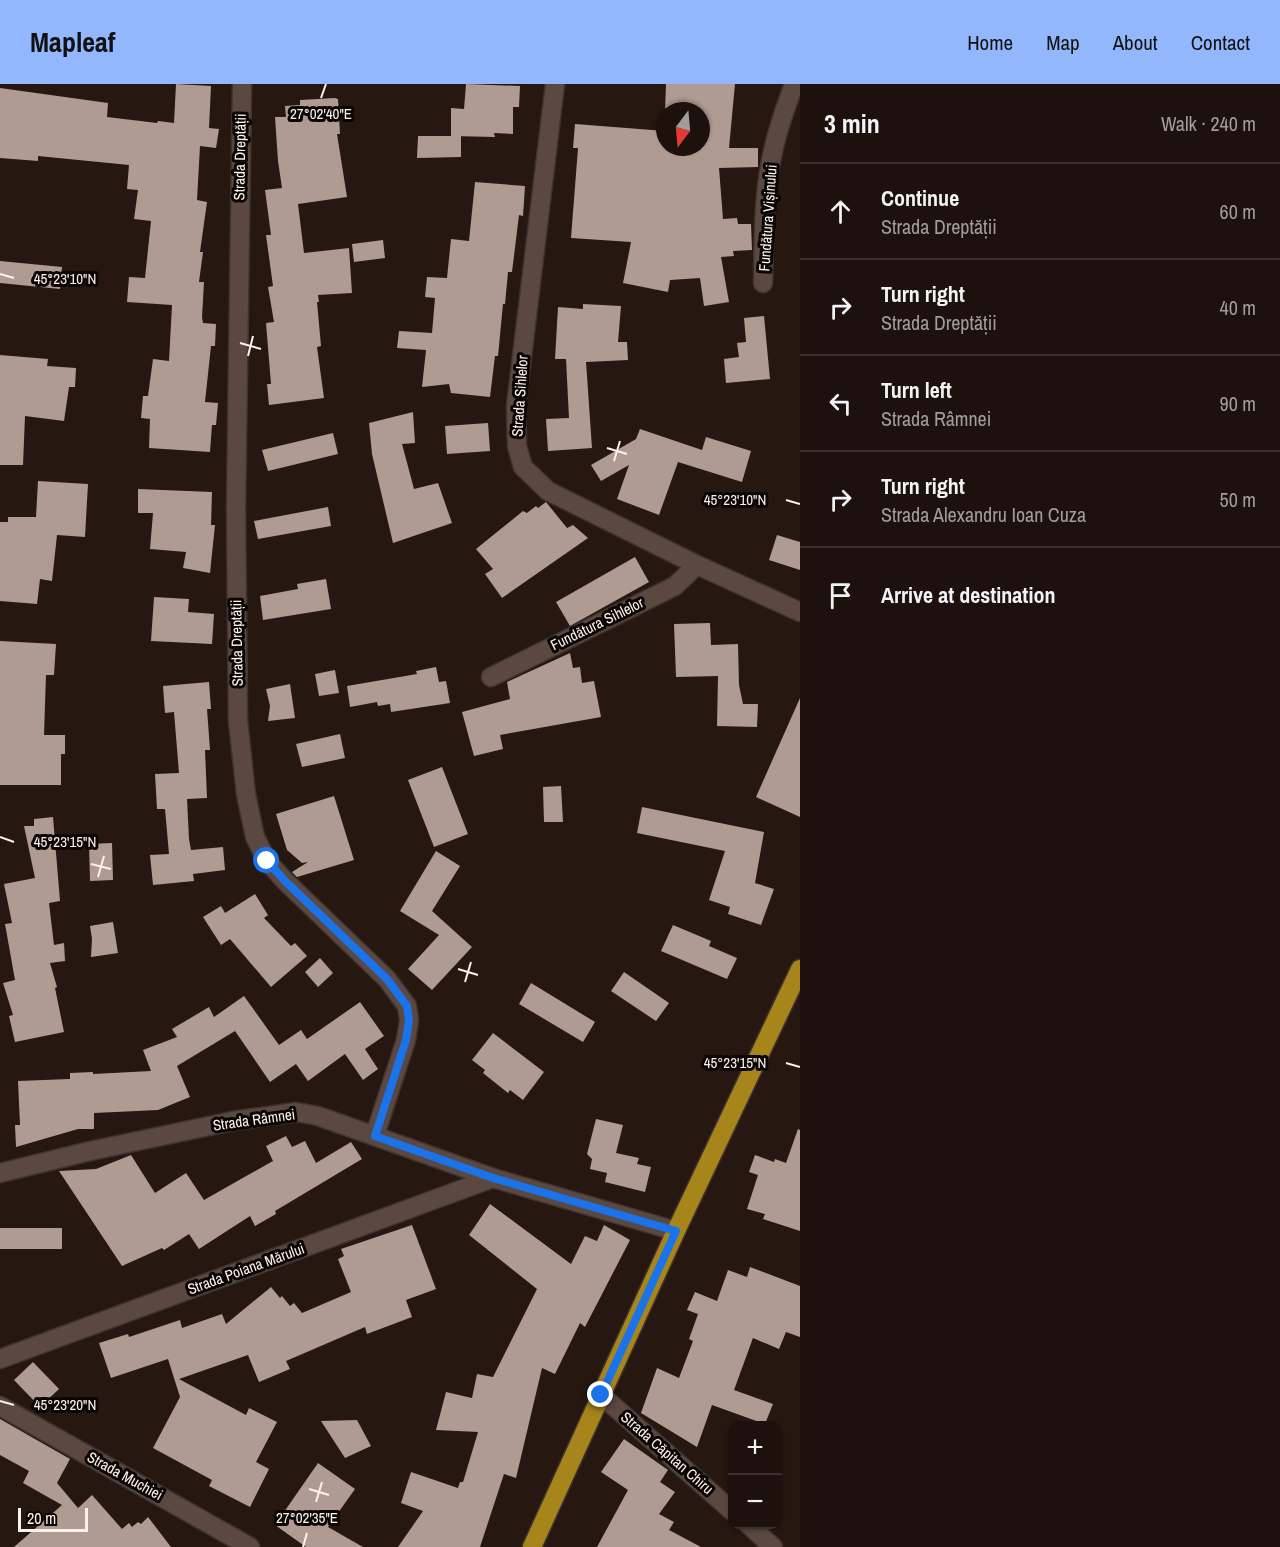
<!DOCTYPE html>
<meta charset="utf-8">
<style>
body{margin:0;font-family:"Archivo Narrow",sans-serif;background:#291f1b;color:#f1f3f6}
.controls{position:absolute;right:18px;bottom:18px;display:grid;overflow:hidden;border-radius:12px;box-shadow:0 2px 4px #0004}
.controls button{width:54px;height:54px;display:grid;place-items:center;padding:0;border:0;border-bottom:2px solid #3a312e;background:#1c110d;color:#f1f3f6;font:30px sans-serif}
.compass{position:absolute;left:656px;top:18px;width:54px;height:54px;border-radius:50%;background:#1c110d;box-shadow:0 2px 4px #0004;rotate:196deg}
.scale{position:absolute;left:18px;bottom:15px;width:70px;box-sizing:border-box;padding-left:6px;border:3px solid #fcf1ed;border-top:0;font-size:16px;line-height:21px;white-space:nowrap;color:#fcf1ed;-webkit-text-stroke:4px #0a0503;paint-order:stroke}
.stop{position:absolute;width:18px;height:18px;margin:-14px;border:4px solid #1a73e8;border-radius:50%;background:#fff}
.stop.end{background:#1a73e8;border-color:#fff;box-shadow:0 2px 6px #0008}
.list{margin:0;padding:0;list-style:none}
h2{display:flex;justify-content:space-between;align-items:center;height:78px;margin:0;padding:0 24px;font-size:26px}
h2 small{font-size:20px;font-weight:400;color:#a09d9d}
.list li{display:grid;grid-template-columns:39px 1fr auto;gap:18px;align-items:center;box-sizing:border-box;height:96px;padding:0 24px;border-top:2px solid #3a312e}
.list b{display:block;font-size:22px;white-space:nowrap}
.list p{margin:0;font-size:20px;white-space:nowrap;color:#a09d9d}
.list em{font-size:20px;font-style:normal;color:#a09d9d}
.icon{flex:none;width:33px;height:33px;fill:none;stroke:currentColor;stroke-width:2;stroke-linecap:round;stroke-linejoin:round}
.map{position:relative;flex:none;width:800px;height:1463px;overflow:hidden}
header{display:flex;align-items:center;gap:36px;box-sizing:border-box;height:84px;padding:0 30px;background:#93b7fd;color:#111}
header strong{font-size:28px}
nav{display:flex;gap:33px;margin-inline-start:auto;font-size:21px}
main{display:flex}
aside{flex:1;background:#1c110d}
.map>svg:first-child{display:block}
.building{fill:#b09b93}
.lines{fill:none;stroke-linecap:round;stroke-linejoin:round}
.street-casing{stroke:#3e3330;stroke-width:21}
.primary-casing{stroke:#3e3330;stroke-width:21}
.street{stroke:#5a4841;stroke-width:18}
.primary{stroke:#a7851b;stroke-width:18}
.route{stroke:#1a73e8;stroke-width:8}
.ticks{fill:none;stroke:#fcf1ed;stroke-width:2}
.labels{text-anchor:middle;stroke-width:6;stroke-linejoin:round;paint-order:stroke}
.street-label{font-size:15px;fill:#fcf1ed;stroke:#0a0503}
.ticks-label{font-size:15px;text-anchor:middle;fill:#fcf1ed;stroke:#0a0503;stroke-width:6;stroke-linejoin:round;paint-order:stroke}
</style>
<header>
<strong>Mapleaf</strong>
<nav><a>Home</a><a>Map</a><a>About</a><a>Contact</a></nav>
</header>
<main>
<div class="map">
<svg width="800" height="1463" viewBox="0 0 800 1463">
<rect width="100%" height="100%" fill="#261711"/>
<!-- building -->
<path class="building" d="M176 0 211 2 209 44 219 45 216 64 200 62 197 116 207 118 200 168H203L199 198H204L202 233 203 239 216 240 215 262H211L205 318 218 319 216 341H212L210 368 149 364 150 335 141 334 143 312H148L153 275 169 277 172 221 127 218 129 193 145 194 151 137 134 135 138 106 127 105 129 81 38 72V77L0 74V4L108 19 107 33 157 39 158 37 174 39Z
M466 0 520 2 519 23H513V50L494 49 495 53 451 52V24L464 25Z
M666 0H735L729 64H758V83L719 84 723 135 737 134 738 140H751L752 166 733 167 734 172 721 173 729 218 704 222 700 194 670 196 668 208 623 199 631 158 571 154 578 64H573L575 40 665 47V63H701V27H665Z
M335 14 338 15 340 50H337L347 113 298 120 304 169 349 164 352 209 318 211 319 218H317L321 262 317 263 324 314 269 321 267 300H271L266 239 274 238 268 203 273 202 266 151H271L265 106 282 104 278 77 275 33H286L285 22 300 21V16Z
M418 52H461V73L417 74Z
M475 98 525 102 523 132 519 131 512 188H508L505 220H503L498 272H495L490 313 451 309 449 300 422 303 426 266 397 264 399 247 432 249 435 214 425 213 427 193 447 194 451 155 469 157Z
M383 156 385 174 354 178 352 160Z
M0 177 62 183 60 205 0 199Z
M583 220 621 222 618 258H627L628 276 586 278 592 364 548 367 546 335 569 334 566 275H555L558 223 583 225Z
M764 232 770 295 726 299 724 275 739 273 737 259 746 258 744 234Z
M0 271 48 275 47 282 76 284 75 303H69L64 337 25 332 23 381H0Z
M413 328 415 359 402 360 414 405 438 399 452 439 393 459 372 370 369 339Z
M488 339 490 367 447 370 445 342Z
M640 345 702 366 706 353 751 367 742 398 678 378 659 431 617 415 629 381 601 397 591 381 636 355Z
M333 349 338 370 268 387 262 366Z
M38 397 88 400 85 453 57 451 52 497 40 495 37 520 0 517V438H8V433H36Z
M138 405 212 408 211 441H215L210 489 183 484 186 468 150 465 153 429H138Z
M546 418 567 444 573 441 588 454 502 514 485 490 493 485 476 465 523 427 527 429 536 422 538 424Z
M328 423 331 442 258 455 254 437Z
M777 451 800 458V486L769 476Z
M635 473 649 498 570 542 556 518Z
M326 495 331 525 263 536 260 512 298 505 297 500Z
M154 513 189 515 188 528 214 530 212 560 151 557Z
M710 539 711 561 738 560 739 601 743 620H758L757 643 717 642 718 592 676 593 674 540Z
M0 557 56 560 54 591H46L44 651H65V670H61V701H0Z
M570 569 573 584 580 583 582 599 594 597 601 633 500 651 503 665 474 672 462 628 510 615 507 598Z
M436 583 439 598 446 597 450 619 391 628 390 620 378 622 377 618 350 623 347 602 417 590 416 587Z
M335 586 339 609 319 612 315 590Z
M209 598 211 625H207L210 666H205L207 714 187 715 189 755 191 766 223 763 225 786 193 790 194 797 153 801 150 771 169 770 165 725H157L155 690 179 689 174 628 165 629 163 602Z
M290 600 295 634 268 637 270 622 266 605Z
M800 614V733L756 713Z
M340 650 345 674 302 683 296 660Z
M442 683 468 750 434 763 408 696Z
M561 702 563 738H544L543 703Z
M334 712 354 776 297 793 292 788 308 778 302 779 287 766 276 730Z
M642 723 764 748 755 799 774 805 761 841 728 830 730 823 709 816 725 767 637 749Z
M53 733 60 817 49 819 54 861 64 859 65 877 50 879 57 903 55 904 64 948 15 958 9 932 13 931 3 899 15 896 5 840 12 839 4 800 35 794 24 742H34V735Z
M112 759 113 796 90 797 89 760Z
M436 767 460 782 432 827 472 863 432 906 408 885 439 851 400 827Z
M255 810 268 831 264 834 291 862 295 859 307 872 271 903 230 855 221 861 203 833 221 822 225 829Z
M113 838 118 869 91 873 92 855 90 842Z
M673 841 711 857 709 862 737 874 727 895 661 867Z
M320 874 333 889 318 903 305 888Z
M624 888 669 919 656 937 611 907Z
M531 899 595 938 583 958 519 920Z
M244 912 279 961 301 946 307 955 360 918 384 952 365 965 378 985 363 996 345 970 308 997 296 980 270 998 235 947 177 982 190 1013 158 1026 94 1029V1045H78L16 1063 15 1041H20L18 997 70 995V989L93 988V990L151 987 143 966 177 953 172 945 209 923 214 933Z
M493 949 544 988 523 1016 510 1006 508 1009 483 989 485 986 472 976Z
M596 1035 623 1041 616 1069 639 1074 637 1080 651 1083 645 1108 605 1098 607 1089 590 1085 592 1075 587 1070Z
M798 1045 800 1046V1147L763 1135 765 1130 747 1125 758 1091 749 1088 755 1071 774 1078 775 1075 786 1079Z
M286 1052 292 1063 305 1057 316 1079 351 1058 362 1075 275 1127 276 1130 255 1142 250 1132 199 1165 189 1150 164 1166 162 1164 122 1182 59 1087 96 1085 131 1071 155 1109 186 1089 204 1116 273 1077 266 1062Z
M490 1120 571 1180 585 1152 597 1157 604 1141 630 1156 585 1243 580 1239 555 1290 542 1284 516 1394 504 1390 480 1463H398L423 1427 401 1419 411 1388 458 1404 460 1398H463L478 1348 436 1346 446 1308 472 1314 477 1290 493 1293 537 1205 469 1151Z
M412 1141 436 1205 406 1216 412 1233 367 1250 365 1243 286 1277 290 1285 259 1298 248 1271 179 1295 246 1331 249 1324 277 1338 256 1378 269 1385 250 1423 209 1402 212 1396 153 1364 180 1313 168 1275 111 1294 99 1259 128 1250 129 1253 180 1236 182 1244 222 1230 226 1240 271 1203 280 1214 282 1212 290 1222 294 1219 302 1229 351 1208 338 1175 344 1172 341 1165Z
M0 1144H62V1165H0Z
M750 1183 800 1202V1253L786 1248 779 1265 753 1254 734 1306 773 1320 765 1340 712 1321 697 1363 641 1329 657 1284 679 1294 693 1257 689 1255 698 1230 687 1226 695 1208 717 1217 728 1186 747 1193Z
M33 1278 59 1305 40 1323 14 1296Z
M0 1335 70 1375 57 1399 78 1424 92 1411 122 1445 129 1439 132 1443 138 1438 141 1440 148 1433 171 1463H14L62 1421 23 1399 29 1387 0 1371Z
M357 1336 371 1362 345 1374 321 1337Z
M624 1355 668 1386 660 1398 675 1408 659 1430 674 1438 669 1446 701 1463H597L628 1406 601 1388Z
M318 1379 355 1405 328 1443 363 1463H306L275 1441Z"/>
<g class="lines">
<defs>
<path id="street" d="M242 0 236 425 238 637 246 710 255 753 267 777 285 797 387 895 407 922 409 936 406 956 375 1051
M555 0 516 322 517 362 523 383 548 407 697 481 800 528
M763 199C764 158 763 116 771 77 776 50 785 25 794 0
M491 593 675 502 697 481
M0 1089 90 1067 233 1037 296 1028 318 1032 493 1094 676 1147
M0 1275 493 1094
M601 1311 732 1427
M0 1322 250 1463
M748 1440 773 1463"/>
<path id="primary" d="M532 1463 676 1147 800 885"/>
</defs>
<!-- street casing -->
<use href="#street" class="street-casing"/>
<!-- primary casing -->
<use href="#primary" class="primary-casing"/>
<!-- street -->
<use href="#street" class="street"/>
<!-- primary -->
<use href="#primary" class="primary"/>
</g>
<g class="lines">
<!-- route -->
<path class="route" d="M267 777 285 797 387 895 407 922 409 936 406 956 375 1052 493 1094 676 1147 601 1311"/>
</g>
<!-- ticks -->
<path class="ticks" d="M321 14 326 0M0 190 14 194M240 259 261 265M248 272 253 252M607 364 627 370M614 377 620 357M786 416 800 420M0 753 14 758M91 780 111 785M98 793 104 772M458 885 478 891M465 898 471 878M786 979 800 983M0 1317 14 1321M309 1405 329 1411M316 1418 322 1398M303 1463 307 1449"/>
<g class="labels">
<!-- street labels -->
<g class="street-label">
<text transform="translate(240 73) rotate(-89)" y="5">Strada Dreptății</text>
<text transform="translate(768 134) rotate(-86)" y="5">Fundătura Vișinului</text>
<text transform="translate(520 312) rotate(-86)" y="5">Strada Sihlelor</text>
<text transform="translate(597 540) rotate(-26)" y="5">Fundătura Sihlelor</text>
<text transform="translate(237 559) rotate(-91)" y="5">Strada Dreptății</text>
<text transform="translate(254 1036) rotate(-8)" y="5">Strada Râmnei</text>
<text transform="translate(246 1185) rotate(-20)" y="5">Strada Poiana Mărului</text>
<text transform="translate(667 1369) rotate(41)" y="5">Strada Căpitan Chiru</text>
<text transform="translate(125 1392) rotate(29)" y="5">Strada Muchiei</text>
</g>
</g>
<g class="ticks-label">
<text x="321" y="35">27°02'40"E</text>
<text x="65" y="200">45°23'10"N</text>
<text x="735" y="421">45°23'10"N</text>
<text x="65" y="763">45°23'15"N</text>
<text x="735" y="984">45°23'15"N</text>
<text x="65" y="1326">45°23'20"N</text>
<text x="307" y="1439">27°02'35"E</text>
</g>
</svg>
<div class="controls">
<button>+</button>
<button>−</button>
</div>
<svg class="compass" viewBox="-18 -18 36 36"><path d="M0-13l5 13h-10z" fill="#e53935"/><path d="M0 13l5-13h-10z" fill="#a09d9d"/></svg>
<div class="scale">20 m</div>
<div class="stop" style="left:267px;top:777px"></div>
<div class="stop end" style="left:601px;top:1311px"></div>
</div>
<aside>
<h2>3 min<small>Walk · 240 m</small></h2>
<ul class="list">
<li><svg class="icon" aria-label="ahead" viewBox="0 0 24 24"><path d="M12 20V5M6 11l6-6 6 6"/></svg><div><b>Continue</b><p>Strada Dreptății</p></div><em>60 m</em></li>
<li><svg class="icon" aria-label="right" viewBox="0 0 24 24"><path d="M7 20v-9h11M14 6l5 5-5 5"/></svg><div><b>Turn right</b><p>Strada Dreptății</p></div><em>40 m</em></li>
<li><svg class="icon" aria-label="left" viewBox="0 0 24 24"><path d="M17 20v-9H6M10 6l-5 5 5 5"/></svg><div><b>Turn left</b><p>Strada Râmnei</p></div><em>90 m</em></li>
<li><svg class="icon" aria-label="right" viewBox="0 0 24 24"><path d="M7 20v-9h11M14 6l5 5-5 5"/></svg><div><b>Turn right</b><p>Strada Alexandru Ioan Cuza</p></div><em>50 m</em></li>
<li><svg class="icon" aria-label="arrive" viewBox="0 0 24 24"><path d="M6 21V4h12l-3 4 3 4H6"/></svg><div><b>Arrive at destination</b></div></li>
</ul>
</aside>
</main>
